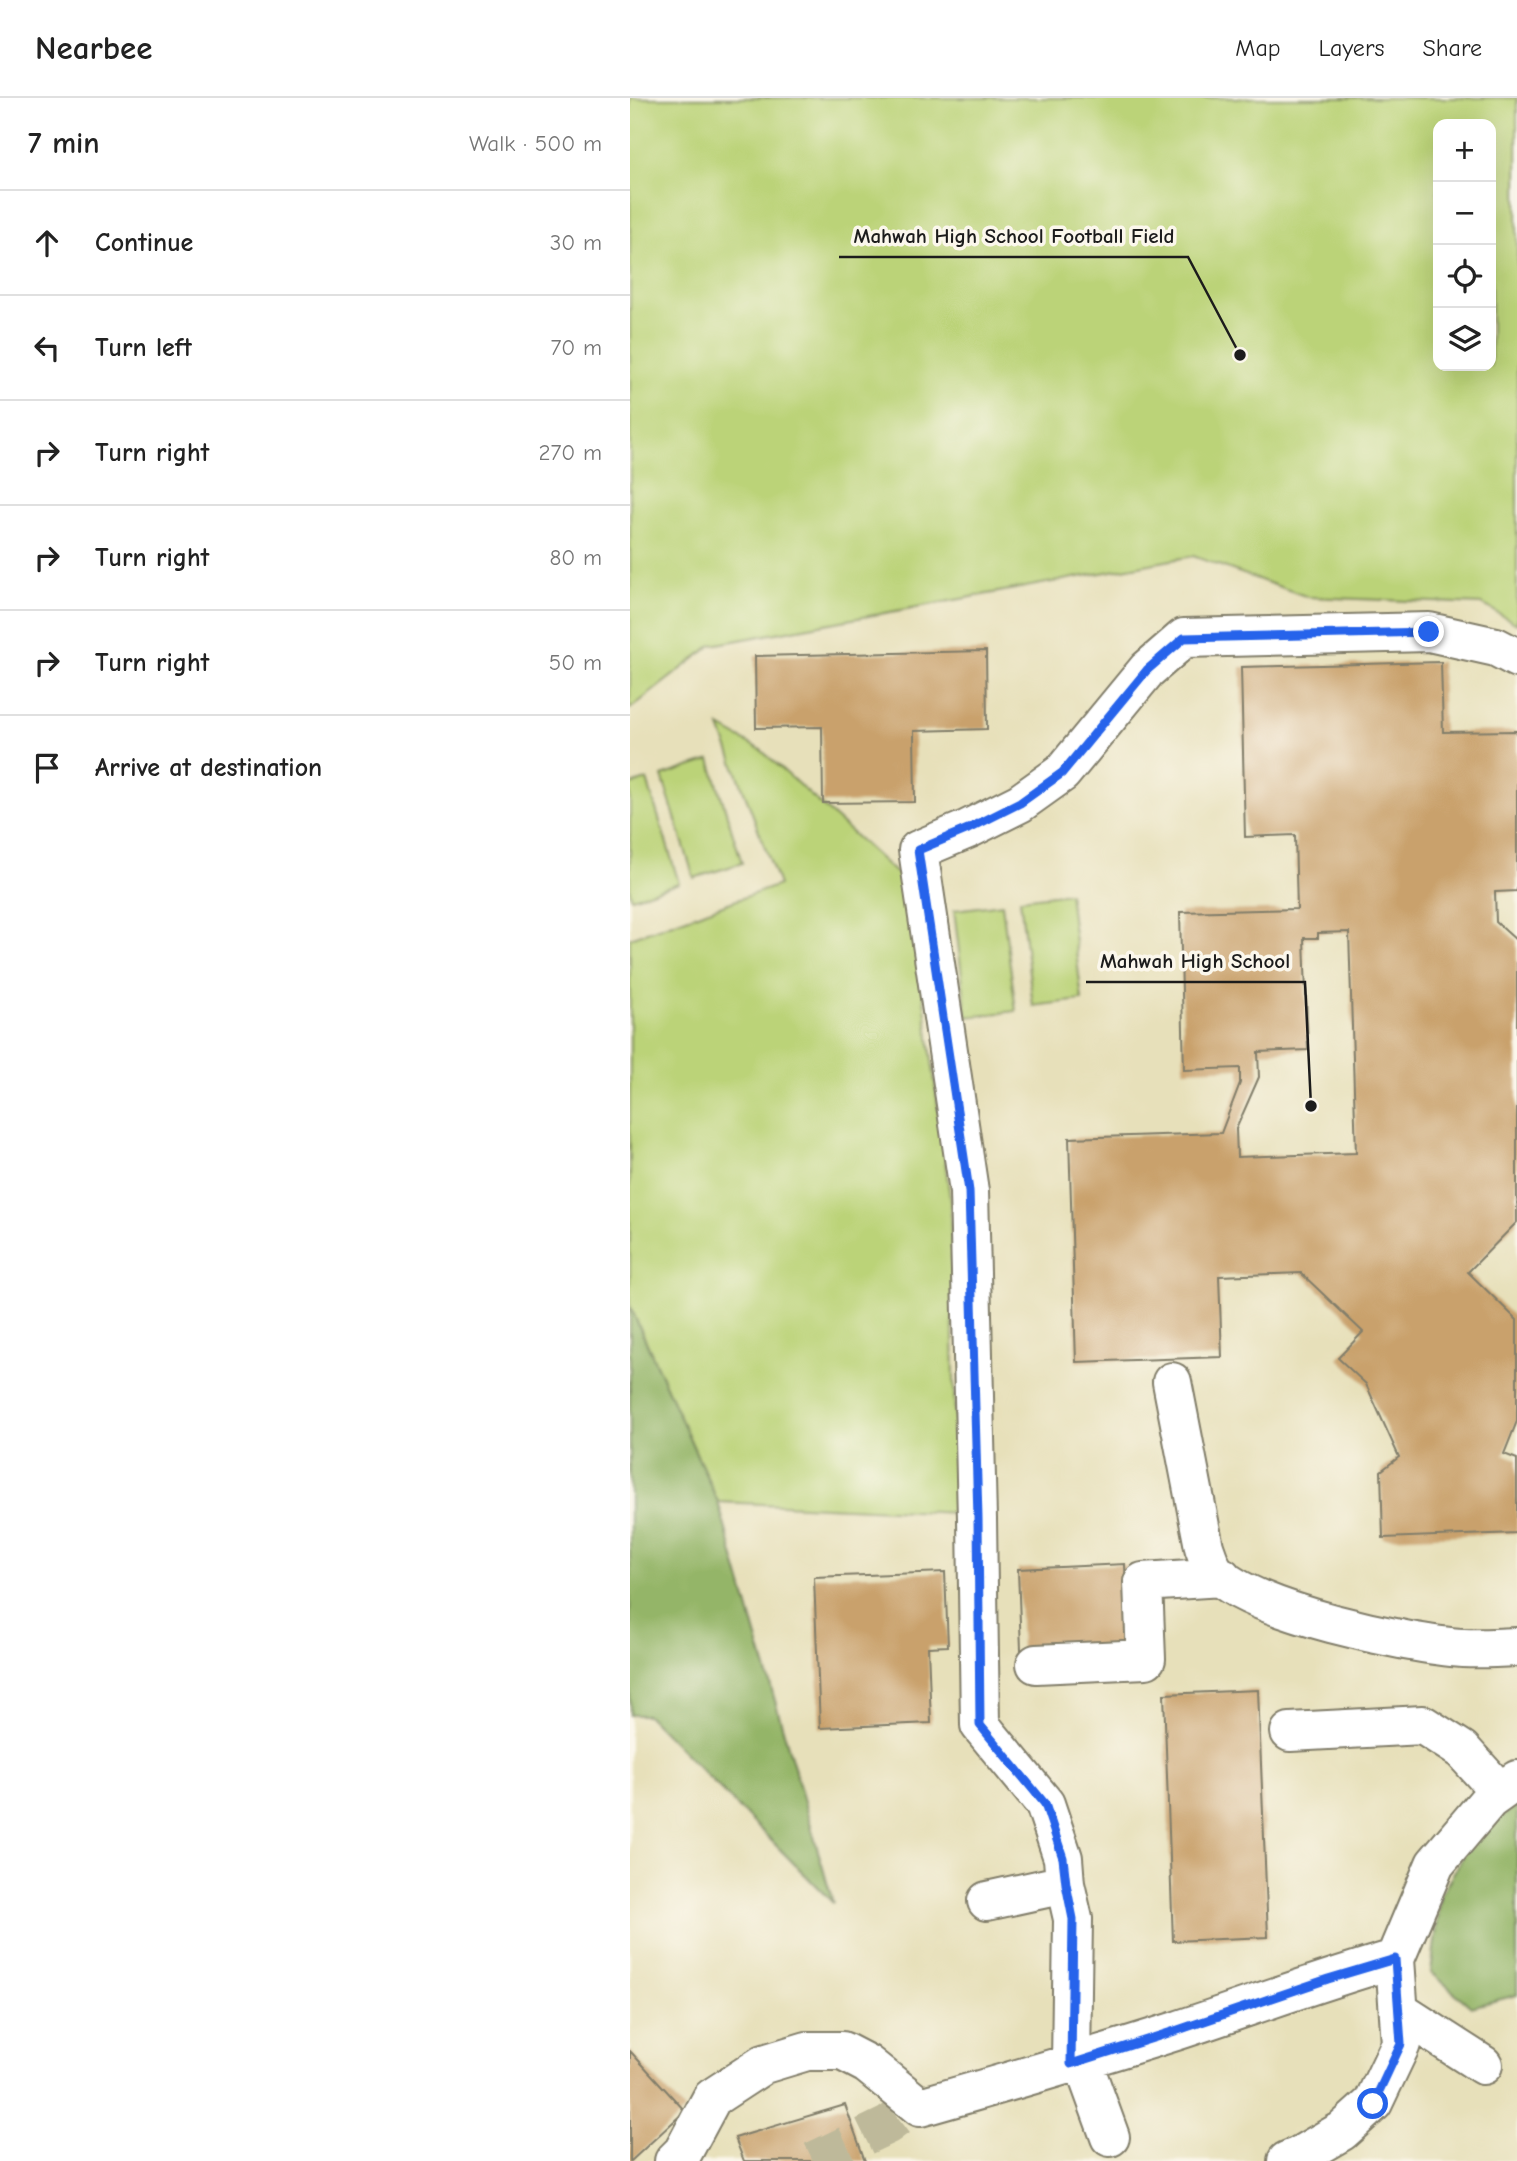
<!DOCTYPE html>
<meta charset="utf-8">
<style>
body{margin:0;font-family:"Comic Neue",sans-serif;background:#f2f2f2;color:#222}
.controls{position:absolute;right:21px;top:21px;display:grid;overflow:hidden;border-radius:14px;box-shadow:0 7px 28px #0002}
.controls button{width:63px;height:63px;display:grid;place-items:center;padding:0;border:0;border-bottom:2px solid #e0e0e0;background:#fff;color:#222;font:35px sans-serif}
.stop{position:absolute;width:21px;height:21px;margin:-16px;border:5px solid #2563eb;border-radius:50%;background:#fff}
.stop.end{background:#2563eb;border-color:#fff;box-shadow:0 2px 7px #0008}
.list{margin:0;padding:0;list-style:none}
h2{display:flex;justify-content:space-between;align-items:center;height:91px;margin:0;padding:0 28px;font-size:30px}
h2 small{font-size:23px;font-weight:400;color:#767676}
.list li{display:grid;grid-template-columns:46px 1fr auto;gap:21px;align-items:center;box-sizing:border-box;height:105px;padding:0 28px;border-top:2px solid #e0e0e0}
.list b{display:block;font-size:26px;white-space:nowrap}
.list em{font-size:23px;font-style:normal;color:#767676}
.icon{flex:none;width:38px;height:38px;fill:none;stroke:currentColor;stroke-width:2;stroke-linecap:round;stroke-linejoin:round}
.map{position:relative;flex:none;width:887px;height:2063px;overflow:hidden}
header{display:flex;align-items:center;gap:42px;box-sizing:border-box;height:98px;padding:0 35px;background:#fff;border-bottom:2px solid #e0e0e0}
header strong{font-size:33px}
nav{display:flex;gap:38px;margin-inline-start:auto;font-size:24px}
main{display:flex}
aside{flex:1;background:#fff}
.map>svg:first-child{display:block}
.green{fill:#bbd378;stroke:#6c784a;stroke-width:2;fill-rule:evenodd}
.forest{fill:#94b568;stroke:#586842;stroke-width:2}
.building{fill:#c9a16c;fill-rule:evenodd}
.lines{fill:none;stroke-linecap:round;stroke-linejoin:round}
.minor-tunnel{stroke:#beb99a;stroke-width:38;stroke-dasharray:38 19;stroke-linecap:butt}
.minor-casing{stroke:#827e6b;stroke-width:42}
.minor{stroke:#fff;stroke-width:38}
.route{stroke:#2563eb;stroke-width:9}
.leader{fill:none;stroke:#1c1c1c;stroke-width:2.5}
.callout-dot{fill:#1c1c1c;stroke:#fbf7ec;stroke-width:2.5}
.callout-label{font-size:21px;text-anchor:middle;font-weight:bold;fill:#1c1c1c;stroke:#fbf7ec;stroke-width:7;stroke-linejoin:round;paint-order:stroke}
</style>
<header>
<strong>Nearbee</strong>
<nav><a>Map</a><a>Layers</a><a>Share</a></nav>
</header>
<main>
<aside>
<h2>7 min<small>Walk · 500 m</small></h2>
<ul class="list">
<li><svg class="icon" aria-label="ahead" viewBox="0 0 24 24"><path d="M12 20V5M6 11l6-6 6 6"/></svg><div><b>Continue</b></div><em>30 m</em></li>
<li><svg class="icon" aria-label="left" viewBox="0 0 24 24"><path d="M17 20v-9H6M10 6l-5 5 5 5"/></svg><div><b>Turn left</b></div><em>70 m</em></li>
<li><svg class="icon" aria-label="right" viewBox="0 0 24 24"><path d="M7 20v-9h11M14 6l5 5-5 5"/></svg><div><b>Turn right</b></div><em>270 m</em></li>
<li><svg class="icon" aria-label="right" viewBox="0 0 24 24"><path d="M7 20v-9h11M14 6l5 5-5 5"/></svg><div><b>Turn right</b></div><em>80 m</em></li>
<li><svg class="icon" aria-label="right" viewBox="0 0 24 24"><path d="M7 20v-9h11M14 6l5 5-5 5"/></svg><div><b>Turn right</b></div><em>50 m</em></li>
<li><svg class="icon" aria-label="arrive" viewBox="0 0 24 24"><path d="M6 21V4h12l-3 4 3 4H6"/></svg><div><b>Arrive at destination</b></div></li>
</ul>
</aside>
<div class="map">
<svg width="887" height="2063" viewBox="0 0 887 2063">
<rect width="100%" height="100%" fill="#fbf7ec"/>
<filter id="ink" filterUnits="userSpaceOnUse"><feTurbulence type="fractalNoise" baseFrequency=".0143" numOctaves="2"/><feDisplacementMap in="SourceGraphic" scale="14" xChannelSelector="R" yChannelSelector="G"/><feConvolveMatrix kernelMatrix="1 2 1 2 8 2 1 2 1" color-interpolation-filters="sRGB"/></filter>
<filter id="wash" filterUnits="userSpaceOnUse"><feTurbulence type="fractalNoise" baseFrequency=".00686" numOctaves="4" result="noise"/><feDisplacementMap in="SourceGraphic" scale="28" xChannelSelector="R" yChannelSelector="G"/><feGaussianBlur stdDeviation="1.57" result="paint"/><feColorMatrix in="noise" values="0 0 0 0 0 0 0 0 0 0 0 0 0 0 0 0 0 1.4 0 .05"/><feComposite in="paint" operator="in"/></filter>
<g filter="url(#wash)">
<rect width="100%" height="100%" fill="#e7e0ba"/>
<!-- green -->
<path class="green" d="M0 0H887V526L852 506 678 499 563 458 82 547 0 611ZM808 26H861V268H808Z
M90 629 131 652 279 787 320 1100 327 1415 88 1404 0 1208V840L149 787Z
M80 662 112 765 64 780 32 678Z
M17 682 49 785 2 800 0 794V687Z
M439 795 452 902 403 908 390 801Z
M372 806 386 913 337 919 324 812Z"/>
<!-- forest -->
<path class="forest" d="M0 1208 88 1404 203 1805 17 1617H0Z
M887 1708V1897L841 1909 801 1874 811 1797 845 1737Z"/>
<g id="blocks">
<!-- building -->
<path class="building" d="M356 553 357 631 284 633 285 704 193 705 192 629 126 630 125 558Z
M811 564 813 634 887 633V793L865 794 866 824 887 843V1124L838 1174 887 1222V1323L874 1356 887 1361V1435L753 1440 751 1373 769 1359 736 1286 708 1260 733 1234 671 1175 589 1178 592 1259 446 1264 439 1040 591 1035 610 985V970L554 972 550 814 667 811 665 737 615 739 611 569ZM719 834 726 1055 607 1059 606 1031 629 979 628 954 678 952 674 840H688V835Z
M495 1466 498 1548 391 1552 388 1471Z
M315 1474 318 1548 298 1549 301 1625 190 1630 184 1479Z
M628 1592 638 1839 543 1843 534 1596Z
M0 1953 55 2013 1 2063H0Z
M215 2007 235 2063H114L105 2040Z"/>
</g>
</g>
<g filter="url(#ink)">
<use href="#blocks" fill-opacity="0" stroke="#827e6b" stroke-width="2"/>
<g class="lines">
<!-- minor-tunnel -->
<path class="minor-tunnel" d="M183 2063 258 2027 286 2006"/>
<defs>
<path id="minor" d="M542 1284 574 1449C577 1457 580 1468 585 1474 620 1513 780 1547 833 1550 851 1551 869 1550 887 1549
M406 1566 516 1561 513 1484 592 1479
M660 1634 793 1627 832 1652 870 1694
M357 1803 435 1786
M769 1913 853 1967
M452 1962 480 2039
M441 1966 443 1821 435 1786 433 1760 415 1706 350 1627 347 1421 339 1093 288 752 338 731 390 705 432 675 517 572 554 540 799 534 866 549 887 560
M44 2063 53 2054 82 2000 134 1966 177 1953H212L237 1966 290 2009C375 1985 461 1960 546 1933 619 1909 691 1882 765 1861
M657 2063 669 2058 712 2033 743 2005 771 1946 765 1861 805 1766 859 1702 887 1682"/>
</defs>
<!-- minor casing -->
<use href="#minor" class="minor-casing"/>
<!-- minor -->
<use href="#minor" class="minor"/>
</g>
</g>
<g class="lines" filter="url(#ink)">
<!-- route -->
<path class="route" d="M743 2006 771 1946 765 1861 698 1881 548 1932 441 1966 443 1821 436 1786 433 1760 415 1706 350 1627 348 1420 339 1093 288 752 338 731 390 705 432 675 517 572 554 540 799 534"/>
</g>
<!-- callouts -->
<path class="leader" d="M610 257L558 159H209M681 1008L675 884H456"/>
<g class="callout-dot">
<circle cx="610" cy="257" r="7"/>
<circle cx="681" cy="1008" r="7"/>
</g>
<g class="callout-label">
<text x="384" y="145">Mahwah High School Football Field</text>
<text x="565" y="870">Mahwah High School</text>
</g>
</svg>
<div class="controls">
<button>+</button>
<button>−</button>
<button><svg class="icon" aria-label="locate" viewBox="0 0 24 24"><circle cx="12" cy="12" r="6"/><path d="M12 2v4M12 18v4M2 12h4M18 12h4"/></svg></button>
<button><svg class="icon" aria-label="layers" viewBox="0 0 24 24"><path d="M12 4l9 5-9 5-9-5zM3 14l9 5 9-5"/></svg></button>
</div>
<div class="stop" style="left:743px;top:2006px"></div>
<div class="stop end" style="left:799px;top:534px"></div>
</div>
</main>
